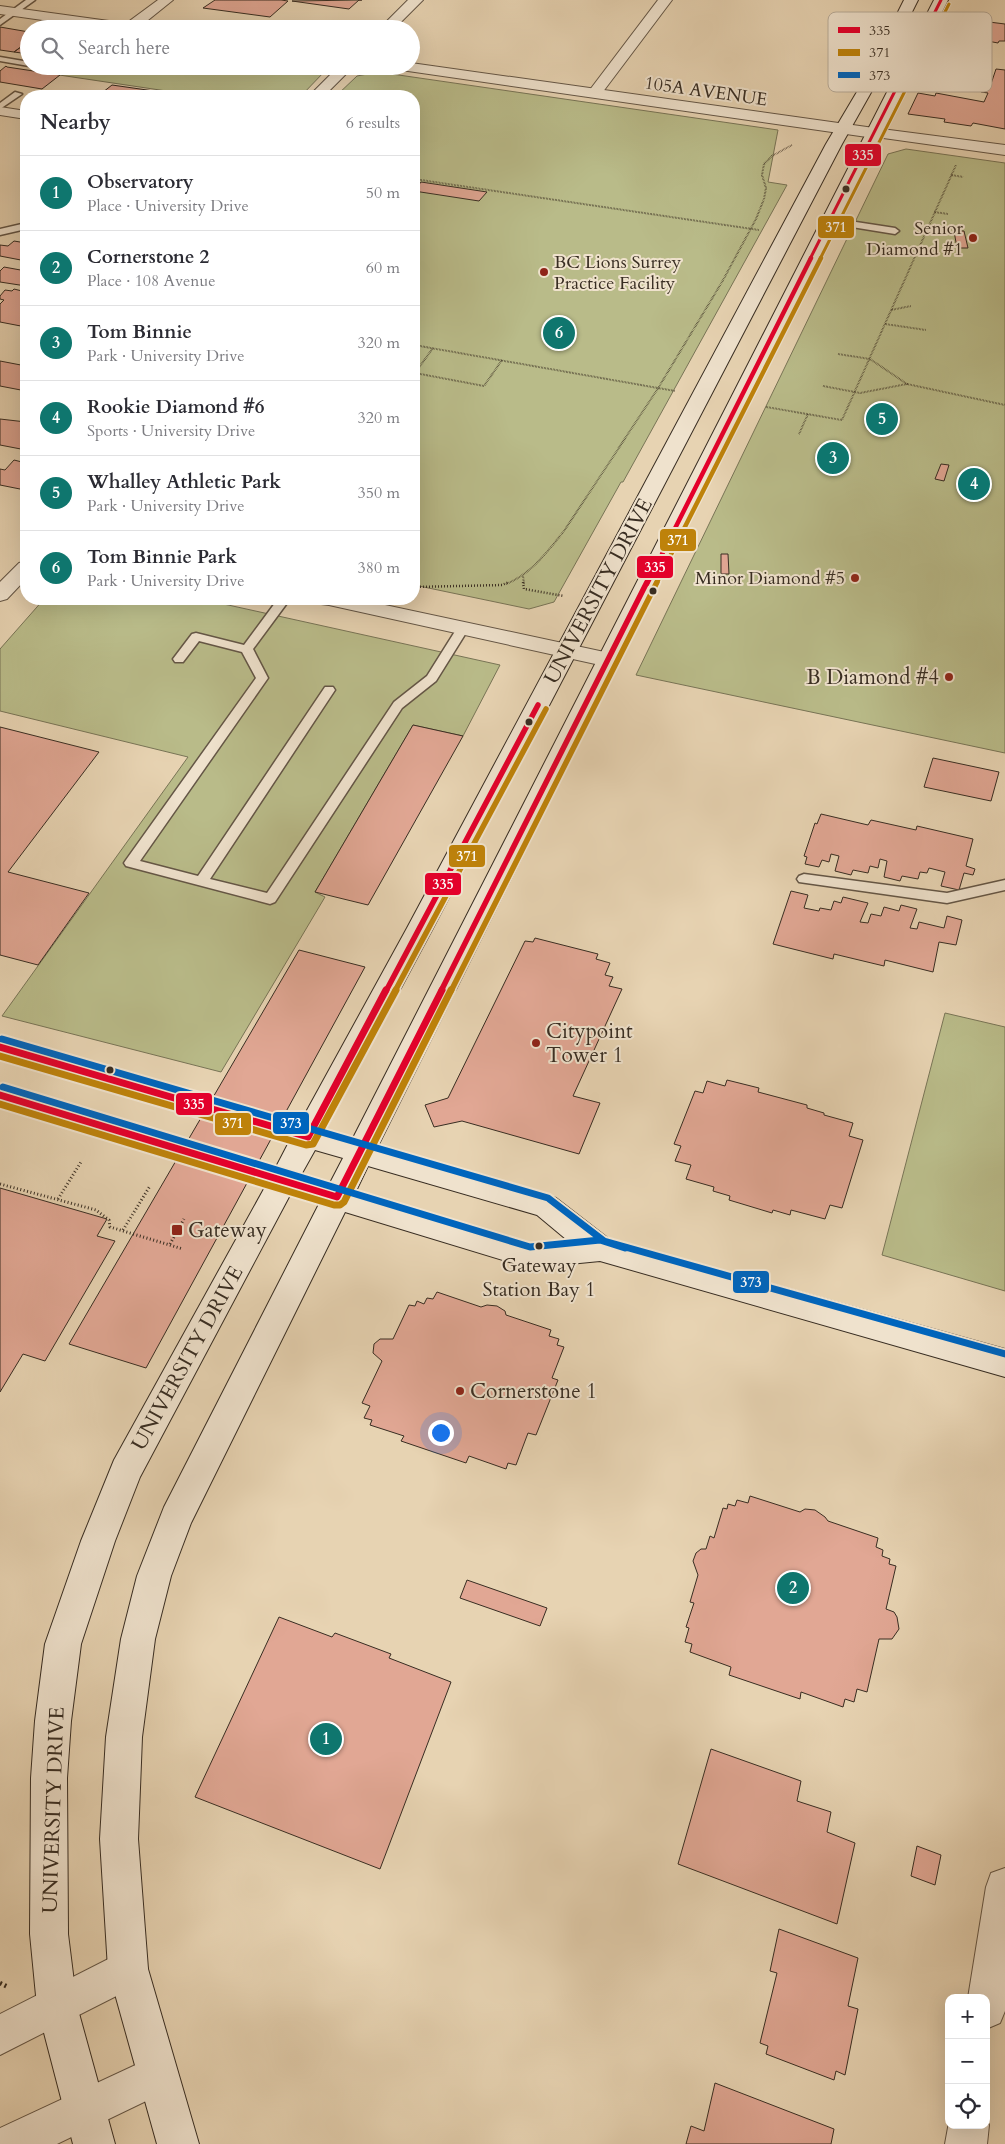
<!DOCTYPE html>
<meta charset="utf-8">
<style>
body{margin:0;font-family:Cardo,serif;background:#f7f7f7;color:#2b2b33}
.controls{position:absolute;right:15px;bottom:15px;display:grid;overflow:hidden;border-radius:10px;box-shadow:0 5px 20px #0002}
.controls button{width:45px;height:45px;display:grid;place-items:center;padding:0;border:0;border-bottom:1px solid #e1e1e2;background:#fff;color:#2b2b33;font:25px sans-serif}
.you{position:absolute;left:440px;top:1432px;width:18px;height:18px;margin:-12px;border:4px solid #fff;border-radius:50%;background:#1a73e8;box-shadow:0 0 0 8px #1a73e833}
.badge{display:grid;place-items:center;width:32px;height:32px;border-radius:50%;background:#0f766e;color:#fff;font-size:16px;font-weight:700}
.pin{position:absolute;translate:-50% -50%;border:2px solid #fff;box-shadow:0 1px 5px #0006}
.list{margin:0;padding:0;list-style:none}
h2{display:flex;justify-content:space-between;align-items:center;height:65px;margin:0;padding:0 20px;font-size:21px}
h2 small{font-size:16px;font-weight:400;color:#7c7c81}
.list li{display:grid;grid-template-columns:32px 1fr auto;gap:15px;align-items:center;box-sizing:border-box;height:75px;padding:0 20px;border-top:1px solid #e1e1e2}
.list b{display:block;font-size:19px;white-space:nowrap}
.list p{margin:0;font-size:16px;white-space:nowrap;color:#7c7c81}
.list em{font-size:16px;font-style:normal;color:#7c7c81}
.icon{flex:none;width:28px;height:28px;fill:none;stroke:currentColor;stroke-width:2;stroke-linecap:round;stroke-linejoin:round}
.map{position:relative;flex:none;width:1005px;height:2144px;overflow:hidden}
.search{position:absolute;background:#fff;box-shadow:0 5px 20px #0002;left:20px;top:20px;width:400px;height:55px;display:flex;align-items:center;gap:12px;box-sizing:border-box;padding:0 18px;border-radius:28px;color:#7c7c81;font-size:19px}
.panel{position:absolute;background:#fff;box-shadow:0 5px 20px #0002;left:20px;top:90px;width:400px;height:515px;border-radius:20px}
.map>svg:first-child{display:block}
.green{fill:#b9bb89;stroke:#787456}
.building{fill:#e1a794;stroke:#382d22}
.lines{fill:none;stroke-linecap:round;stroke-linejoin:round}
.service-casing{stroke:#645646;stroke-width:3}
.minor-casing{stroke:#645646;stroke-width:2}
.tertiary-casing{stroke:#645646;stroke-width:2}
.secondary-casing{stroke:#382d22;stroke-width:2}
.path-far3{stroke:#382d22;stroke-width:2;stroke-dasharray:0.5 1;stroke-linecap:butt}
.path-far2{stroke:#382d22;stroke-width:2.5;stroke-dasharray:1 2;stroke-linecap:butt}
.path-far1{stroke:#382d22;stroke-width:3;stroke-dasharray:1 2.5;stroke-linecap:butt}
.path{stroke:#382d22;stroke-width:4.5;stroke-dasharray:2 3;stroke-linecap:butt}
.service{fill:#efe2cd;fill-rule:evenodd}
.minor{fill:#efe2cd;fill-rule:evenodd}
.tertiary{fill:#efe2cd;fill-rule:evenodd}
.secondary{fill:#efe2cd;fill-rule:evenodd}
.bus-1-far3-casing{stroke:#efe2cd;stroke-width:5}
.bus-1-far2-casing{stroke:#efe2cd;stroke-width:7}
.bus-1-far1-casing{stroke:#efe2cd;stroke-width:9}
.bus-1-casing{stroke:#efe2cd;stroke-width:11}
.bus-2-far3-casing{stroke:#efe2cd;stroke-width:5}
.bus-2-far2-casing{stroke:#efe2cd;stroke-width:7}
.bus-2-far1-casing{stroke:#efe2cd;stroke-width:9}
.bus-2-casing{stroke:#efe2cd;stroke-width:11}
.bus-3-casing{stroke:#efe2cd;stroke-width:11}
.bus-1-far3{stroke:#e4002b;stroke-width:3}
.bus-1-far2{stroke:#e4002b;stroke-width:4.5}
.bus-1-far1{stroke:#e4002b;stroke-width:5.5}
.bus-1{stroke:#e4002b;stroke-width:7}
.bus-2-far3{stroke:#be820a;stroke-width:3}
.bus-2-far2{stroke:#be820a;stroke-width:4.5}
.bus-2-far1{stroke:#be820a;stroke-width:5.5}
.bus-2{stroke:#be820a;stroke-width:7}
.bus-3{stroke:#0065bd;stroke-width:7}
.bus-dot{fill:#382d22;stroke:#efe2cd;stroke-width:2}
.poi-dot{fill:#8f2418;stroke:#efe2cd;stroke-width:2}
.labels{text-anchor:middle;stroke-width:4;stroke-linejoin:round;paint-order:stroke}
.far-street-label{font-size:18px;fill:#382d22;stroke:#efe2cd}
.far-poi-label{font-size:18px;fill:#382d22;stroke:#efe2cd;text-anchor:end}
.bus-label{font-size:20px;fill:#382d22;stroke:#efe2cd}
.street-label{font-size:21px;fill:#382d22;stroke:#efe2cd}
.poi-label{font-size:21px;fill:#382d22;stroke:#efe2cd;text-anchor:start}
.key{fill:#efe2cd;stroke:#b8ac9a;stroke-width:1}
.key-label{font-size:14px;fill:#382d22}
.line-badge{stroke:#efe2cd;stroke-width:2}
.badge-label{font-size:14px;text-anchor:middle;font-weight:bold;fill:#fff}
</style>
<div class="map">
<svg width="1005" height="2144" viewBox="0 0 1005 2144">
<rect width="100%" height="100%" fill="#e7d3b2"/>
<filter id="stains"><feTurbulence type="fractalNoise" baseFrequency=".004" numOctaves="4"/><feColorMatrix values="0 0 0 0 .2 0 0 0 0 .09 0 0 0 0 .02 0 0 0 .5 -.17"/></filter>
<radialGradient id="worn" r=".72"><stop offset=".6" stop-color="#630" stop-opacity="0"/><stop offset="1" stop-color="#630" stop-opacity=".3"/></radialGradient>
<!-- green -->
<path class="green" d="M47 66H322L325 71 301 96H200L39 72Z
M378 72 778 130 768 182 787 185 623 482H621L554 602 529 609 414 585V96H336L357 76Z
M906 149 1005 163V753L636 675 888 154Z
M44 599H201L500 665 463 736 413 725 315 892 325 897 221 1072 2 1016 188 757 0 711V649Z
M945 1013 1005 1027V1291L882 1255Z"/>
<!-- building -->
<path class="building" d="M215 0H281L288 1 270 17 203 8Z
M359 0 349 9 292 1 362 0Z
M965 19 1005 24V41H999L998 43 961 36 963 33 960 32Z
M0 27 29 32V41L14 52 0 50Z
M29 41V54L14 52Z
M6 66 7 67 60 75 42 89 0 82V71Z
M996 69 1005 70V129L973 123 971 126 944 122 945 119 908 114 918 93 935 96 936 93 984 102 988 93 981 92 985 83 991 84Z
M112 85 161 92 186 96H98Z
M421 182 487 192 479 201 414 191Z
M954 231H964L968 248H957Z
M14 241 26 243V261L0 256V245L8 246Z
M4 267 26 271V286L0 282V271Z
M14 289 26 292V327L0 322V304L4 300 0 299V296L5 290 12 291Z
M0 361 26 366V391L0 386Z
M0 419 26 422V450L0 445Z
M14 460 26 463V483L20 489 0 485V469L5 470Z
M941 464 949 465 944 481 935 479Z
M721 554H728L729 574H721Z
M413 725 463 736 368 905 315 892Z
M0 727 99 752 8 872 89 893 38 965 0 955Z
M933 758 999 772 991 801 924 787Z
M821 814 868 825 871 820 916 830 917 826 973 839 966 866 975 869 973 875 964 873 959 890 941 886 945 872 929 868 927 873 920 872 918 879 902 876 900 881 884 877 887 861 880 859 878 868 870 866 868 873 853 870 851 875 835 871 839 856 831 854 829 862 822 860 819 867 805 864 807 857 804 856 815 823 817 824Z
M791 891 808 895 804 908 819 911 820 908 831 910 834 901 841 903 843 897 868 903 860 922 868 923 871 914 881 916 884 907 899 911 901 905 917 909 910 928 917 929 919 922 944 928 947 916 962 920 956 945 939 942 933 972 885 960 884 966 834 954 833 959 773 944Z
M535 938 598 954 596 959 610 963 605 975 613 977 609 986 622 989 573 1096 600 1103 579 1154 462 1121 434 1127 425 1105 448 1098 525 941 533 942Z
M299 950 365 967 146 1368 69 1344Z
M727 1080 759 1088 758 1092 807 1105V1108L824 1113V1115L853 1123 849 1136 863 1140 842 1208 830 1205 825 1219 791 1210 790 1215 773 1210 772 1213 729 1200 730 1196 713 1191 714 1187 686 1179 691 1165 675 1161 681 1146 674 1144 695 1091 703 1093 707 1081 725 1086Z
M0 1188 107 1219 97 1236 115 1241 45 1361 23 1354 0 1392Z
M437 1292 481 1307 487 1305 497 1306 505 1311 506 1315 551 1330 549 1336 559 1339 557 1345 564 1347 552 1378 558 1380 536 1435 528 1433 516 1465 508 1463 506 1469 469 1456 466 1463 401 1441 404 1436 370 1425 372 1420 364 1418 370 1406 362 1403 382 1361 373 1353 374 1344 380 1339H393L409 1305 415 1306 417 1301 424 1304 427 1298 433 1299Z
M750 1496 800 1512 805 1509 815 1510 825 1517 828 1521 878 1538 876 1547 883 1550 882 1556 890 1559 889 1564 896 1566 886 1609 894 1612 897 1617 899 1629 892 1639H879L867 1692 857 1689 854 1702 845 1699 843 1707 801 1692 800 1699 729 1675 731 1667 690 1652 692 1644 685 1642 689 1628 686 1627 694 1603 690 1602 698 1575 693 1561 696 1553 701 1549H706L710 1536 714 1538 723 1508 727 1509 728 1504 735 1506 737 1500 748 1503Z
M467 1580 547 1608 540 1626 460 1598Z
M279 1617 332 1637 335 1633 391 1654 389 1658 451 1682 380 1869 195 1797Z
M711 1749 801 1781 797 1801 831 1812 827 1832 855 1843 837 1924 678 1864Z
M917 1846 941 1855 935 1885 911 1876Z
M779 1929 858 1958 848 2006 858 2009 845 2075 836 2071 834 2080 766 2054 768 2046 760 2043 777 1973 770 1971Z
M715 2083 834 2129 831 2144H686L691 2126 704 2131Z"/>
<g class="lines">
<defs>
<path id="service" d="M26 0H35L0 25V19Z
M0 57 29 62V66L0 61Z
M15 92 22 94 0 109V103Z
M830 218 895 228 899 231 895 234 827 223 826 221Z
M26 223V229L0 235V229Z
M278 599H290L253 649 268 678 140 861 198 876 325 687H333L335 690 210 879 267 893 394 702 427 676 459 625 463 624 469 628 436 681 402 708 275 902 270 904 126 866 124 863 126 860 256 678 242 652 199 641 183 662H175L173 659 192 634 196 633 244 645Z
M804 874 947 893 1005 880V890L947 903 799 882 797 879 799 876Z"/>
<path id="minor" d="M158 0H173L137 29H123L124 25Z
M658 0H672L599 97H589L587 94 589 91Z
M874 128 1005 145V155L869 136 866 133 869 130Z
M1005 1868V2011L1000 2023 986 2029V1998H968L986 1887 991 1873Z
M986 2119 989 2125 987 2144H945L949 2122V2125H986Z"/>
<path id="tertiary" d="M408 0H423L394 29H379Z
M0 6 138 25 145 29H106L0 14Z
M411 63 874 128 879 130 882 133 879 136 874 138 401 70 394 66H411Z
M339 66H354L324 96H309Z
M0 107 26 111V119L0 115Z
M26 561V579L7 599 0 601V582L19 563Z
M318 599H357L609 653 617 655 620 660 617 665 609 667 329 605 321 604Z
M128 1949 142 1955 148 1969 142 1983 0 2055V2014Z
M157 2055 171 2061 177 2075 171 2089 57 2144H0V2128Z"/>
<path id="secondary" d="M904 0H918L878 80 842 144 433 928 325 1130 353 1138 934 0H948L378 1146 556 1198 609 1239 1005 1349V1377L600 1261 529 1268 345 1212 191 1523 171 1576 155 1639 142 1737 138 1839 148 1969 199 2144H157L108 1969 100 1839 106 1737 121 1639 137 1576 164 1507 319 1204 290 1195 140 1477 115 1541 81 1644 71 1721 67 1778 68 1934 77 2006 115 2144H73L37 2006 30 1934 31 1778 35 1721 45 1644 81 1541 114 1460 265 1187 0 1106V1084L276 1167 289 1142 0 1057V1037L300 1123 407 928 826 144 864 80ZM315 1150 343 1158 330 1183 301 1175ZM368 1166 537 1215 567 1240 529 1244 356 1191Z"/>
</defs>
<!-- service casing -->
<use href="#service" class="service-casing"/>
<!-- minor casing -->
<use href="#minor" class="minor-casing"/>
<!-- tertiary casing -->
<use href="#tertiary" class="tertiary-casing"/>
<!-- secondary casing -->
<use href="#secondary" class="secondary-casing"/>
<!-- path-far3 -->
<path class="path-far3" d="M168 27 180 29
M951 175 963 177
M414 179 759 230
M934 212 948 214
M916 253 930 255
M891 310 911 306
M885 324 926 330
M414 345 675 391
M433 348 415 373 484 386 502 360
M907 384 1005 405
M823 386 860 393 907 384 870 359 838 354
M766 407 842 420 956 165
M799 434 808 414
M523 576 524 584
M506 584C531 574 547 552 564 531L657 390 722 282 756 219 764 199 766 188 762 175 764 164 772 156 792 145"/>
<!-- path-far2 -->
<path class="path-far2" d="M523 582 524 589 564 596
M414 587 502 585 509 582"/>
<!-- path-far1 -->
<path class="path-far1" d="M0 1184 96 1210 109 1220 110 1227 183 1249
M58 1199 81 1162
M123 1230 150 1186
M170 1244 184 1219"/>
<!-- path -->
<path class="path" d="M0 1983 8 1987"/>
<!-- service -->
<use href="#service" class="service"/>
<!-- minor -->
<use href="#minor" class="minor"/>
<!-- tertiary -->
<use href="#tertiary" class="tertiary"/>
<!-- secondary -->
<use href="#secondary" class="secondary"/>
<defs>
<path id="bus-1-far3" d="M810 259 941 0"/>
<path id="bus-1-far2" d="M647 584 811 258"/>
<path id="bus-1-far1" d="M386 991 538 705
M441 991 647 582"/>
<path id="bus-1" d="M0 1047 308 1137 386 990
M0 1095 337 1197 442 990"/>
<path id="bus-2-far3" d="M820 259 949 4"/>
<path id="bus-2-far2" d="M656 584 821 258"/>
<path id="bus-2-far1" d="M395 991 546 709
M451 991 657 582"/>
<path id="bus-2" d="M0 1056 306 1145 313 1144 396 990
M0 1104 334 1205H340L344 1202 451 990"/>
<path id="bus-3" d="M2 1039 548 1198 604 1241 1005 1354
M3 1087 530 1247 600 1240 625 1248"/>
</defs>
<!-- bus-1-far3 casing -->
<use href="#bus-1-far3" class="bus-1-far3-casing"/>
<!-- bus-1-far2 casing -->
<use href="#bus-1-far2" class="bus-1-far2-casing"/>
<!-- bus-1-far1 casing -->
<use href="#bus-1-far1" class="bus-1-far1-casing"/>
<!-- bus-1 casing -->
<use href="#bus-1" class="bus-1-casing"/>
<!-- bus-2-far3 casing -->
<use href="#bus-2-far3" class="bus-2-far3-casing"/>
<!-- bus-2-far2 casing -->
<use href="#bus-2-far2" class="bus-2-far2-casing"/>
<!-- bus-2-far1 casing -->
<use href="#bus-2-far1" class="bus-2-far1-casing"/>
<!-- bus-2 casing -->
<use href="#bus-2" class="bus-2-casing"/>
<!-- bus-3 casing -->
<use href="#bus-3" class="bus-3-casing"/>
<!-- bus-1-far3 -->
<use href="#bus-1-far3" class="bus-1-far3"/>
<!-- bus-1-far2 -->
<use href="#bus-1-far2" class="bus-1-far2"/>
<!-- bus-1-far1 -->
<use href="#bus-1-far1" class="bus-1-far1"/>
<!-- bus-1 -->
<use href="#bus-1" class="bus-1"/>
<!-- bus-2-far3 -->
<use href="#bus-2-far3" class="bus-2-far3"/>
<!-- bus-2-far2 -->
<use href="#bus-2-far2" class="bus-2-far2"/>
<!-- bus-2-far1 -->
<use href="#bus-2-far1" class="bus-2-far1"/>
<!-- bus-2 -->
<use href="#bus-2" class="bus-2"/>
<!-- bus-3 -->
<use href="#bus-3" class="bus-3"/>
</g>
<!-- markers -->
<g class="bus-dot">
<circle cx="846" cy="189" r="4.5"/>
<circle cx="653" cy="591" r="4.5"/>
<circle cx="529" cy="722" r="4.5"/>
<circle cx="110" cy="1070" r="4.5"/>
<circle cx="539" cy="1246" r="4.5"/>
</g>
<g class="poi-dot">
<circle cx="973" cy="238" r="5"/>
<circle cx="544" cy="272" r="5"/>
<circle cx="855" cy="578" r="5"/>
<circle cx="949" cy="677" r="5"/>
<circle cx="536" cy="1043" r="5"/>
<rect x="171" y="1224" width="12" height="12" rx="2.5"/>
<circle cx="460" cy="1391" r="5"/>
</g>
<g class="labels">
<!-- far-street labels -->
<g class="far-street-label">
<text transform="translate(706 91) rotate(8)" y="6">105A AVENUE</text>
</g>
<!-- far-poi labels -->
<g class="far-poi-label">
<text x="963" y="234">Senior<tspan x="963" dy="21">Diamond #1</tspan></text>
<text x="554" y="268" text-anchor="start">BC Lions Surrey<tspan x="554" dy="21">Practice Facility</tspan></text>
<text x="845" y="584">Minor Diamond #5</text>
</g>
<!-- bus labels -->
<g class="bus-label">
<text x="539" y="1272">Gateway<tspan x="539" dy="24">Station Bay 1</tspan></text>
</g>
<!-- street labels -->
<g class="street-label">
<text transform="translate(598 591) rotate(-62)" y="7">UNIVERSITY DRIVE</text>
<text transform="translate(187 1358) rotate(-61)" y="7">UNIVERSITY DRIVE</text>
<text transform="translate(53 1810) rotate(-88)" y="7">UNIVERSITY DRIVE</text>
</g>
<!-- poi labels -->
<g class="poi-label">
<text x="939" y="684" text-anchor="end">B Diamond #4</text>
<text x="546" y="1038">Citypoint<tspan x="546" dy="24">Tower 1</tspan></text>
<text x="188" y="1237">Gateway</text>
<text x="470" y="1398">Cornerstone 1</text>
</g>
</g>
<!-- legend -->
<rect x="828" y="12" width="164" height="80" rx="8" class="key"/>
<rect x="838" y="27" width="22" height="6" fill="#e4002b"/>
<rect x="838" y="49" width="22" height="7" fill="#be820a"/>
<rect x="838" y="72" width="22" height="6" fill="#0065bd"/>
<g class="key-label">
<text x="869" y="35">335</text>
<text x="869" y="57">371</text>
<text x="869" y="80">373</text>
</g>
<g class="line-badge">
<rect x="844" y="143" width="38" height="24" rx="5" fill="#e4002b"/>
<rect x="817" y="215" width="38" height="24" rx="5" fill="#be820a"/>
<rect x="659" y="528" width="38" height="24" rx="5" fill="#be820a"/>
<rect x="636" y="555" width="38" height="24" rx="5" fill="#e4002b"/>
<rect x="448" y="844" width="38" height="24" rx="5" fill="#be820a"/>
<rect x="424" y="872" width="38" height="24" rx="5" fill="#e4002b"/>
<rect x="175" y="1092" width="38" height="24" rx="5" fill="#e4002b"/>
<rect x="272" y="1111" width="38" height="24" rx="5" fill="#0065bd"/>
<rect x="214" y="1112" width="38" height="24" rx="5" fill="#be820a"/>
<rect x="732" y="1270" width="38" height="24" rx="5" fill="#0065bd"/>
</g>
<g class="badge-label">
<text x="863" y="160">335</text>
<text x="836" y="232">371</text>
<text x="678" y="545">371</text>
<text x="655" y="572">335</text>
<text x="467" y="861">371</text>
<text x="443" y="889">335</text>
<text x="194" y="1109">335</text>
<text x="291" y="1128">373</text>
<text x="233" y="1128">371</text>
<text x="751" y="1287">373</text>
</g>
<rect width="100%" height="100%" filter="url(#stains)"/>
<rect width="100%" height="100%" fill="url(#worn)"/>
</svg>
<div class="controls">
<button>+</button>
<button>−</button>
<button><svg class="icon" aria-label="locate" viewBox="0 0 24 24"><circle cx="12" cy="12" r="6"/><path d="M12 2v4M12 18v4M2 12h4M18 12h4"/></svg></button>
</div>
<div class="you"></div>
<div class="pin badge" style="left:326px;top:1739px">1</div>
<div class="pin badge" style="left:793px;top:1588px">2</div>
<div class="pin badge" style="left:833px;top:458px">3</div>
<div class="pin badge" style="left:974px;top:484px">4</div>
<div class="pin badge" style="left:882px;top:419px">5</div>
<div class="pin badge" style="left:559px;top:333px">6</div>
<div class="search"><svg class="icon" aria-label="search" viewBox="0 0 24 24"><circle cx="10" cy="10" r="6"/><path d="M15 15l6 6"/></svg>Search here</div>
<section class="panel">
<h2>Nearby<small>6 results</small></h2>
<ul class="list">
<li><span class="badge">1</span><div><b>Observatory</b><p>Place · University Drive</p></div><em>50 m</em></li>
<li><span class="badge">2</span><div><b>Cornerstone 2</b><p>Place · 108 Avenue</p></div><em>60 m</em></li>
<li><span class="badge">3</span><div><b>Tom Binnie</b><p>Park · University Drive</p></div><em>320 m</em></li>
<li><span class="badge">4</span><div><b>Rookie Diamond #6</b><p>Sports · University Drive</p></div><em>320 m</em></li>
<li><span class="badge">5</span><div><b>Whalley Athletic Park</b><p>Park · University Drive</p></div><em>350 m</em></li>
<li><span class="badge">6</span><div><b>Tom Binnie Park</b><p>Park · University Drive</p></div><em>380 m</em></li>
</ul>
</section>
</div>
